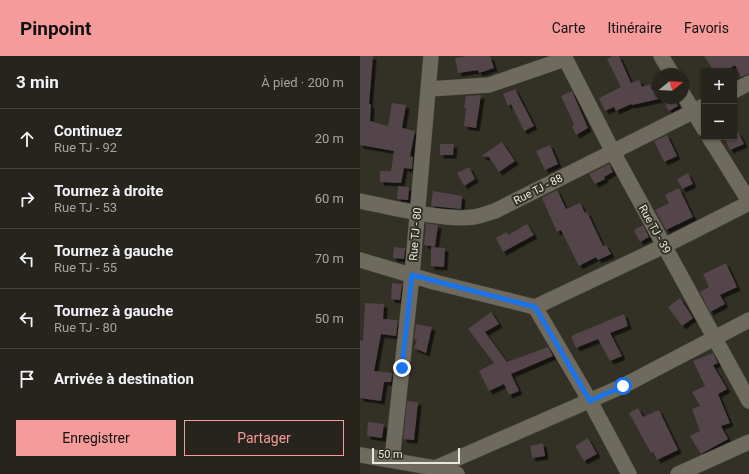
<!DOCTYPE html>
<html lang="fr">
<meta charset="utf-8">
<style>
body{margin:0;font-family:Roboto,sans-serif;background:#323029;color:#f1f3f6}
.controls{position:absolute;right:12px;top:12px;display:grid;overflow:hidden;border-radius:0px;box-shadow:0 1px 3px #0004}
.controls button{width:36px;height:36px;display:grid;place-items:center;padding:0;border:0;border-bottom:1px solid #42413b;background:#26241c;color:#f1f3f6;font:20px sans-serif}
.compass{position:absolute;left:293px;top:12px;width:36px;height:36px;border-radius:50%;background:#26241c;box-shadow:0 1px 3px #0004;rotate:72deg}
.scale{position:absolute;left:12px;bottom:10px;width:88px;box-sizing:border-box;padding-left:4px;border:2px solid #e8e7df;border-top:0;font-size:11px;line-height:14px;white-space:nowrap;color:#e8e7df;-webkit-text-stroke:3px #333025;paint-order:stroke}
.stop{position:absolute;width:12px;height:12px;margin:-9px;border:3px solid #1a73e8;border-radius:50%;background:#fff}
.stop.end{background:#1a73e8;border-color:#fff;box-shadow:0 1px 4px #0008}
.list{margin:0;padding:0;list-style:none}
h2{display:flex;justify-content:space-between;align-items:center;height:52px;margin:0;padding:0 16px;font-size:17px}
h2 small{font-size:13px;font-weight:400;color:#a4a4a3}
.list li{display:grid;grid-template-columns:26px 1fr auto;gap:12px;align-items:center;box-sizing:border-box;height:60px;padding:0 16px;border-top:1px solid #42413b}
.list b{display:block;font-size:15px;white-space:nowrap}
.list p{margin:0;font-size:13px;white-space:nowrap;color:#a4a4a3}
.list em{font-size:13px;font-style:normal;color:#a4a4a3}
.actions{display:flex;gap:8px;padding:12px 16px}
.actions a{flex:1;padding:9px 0;border:1px solid #f59b9b;border-radius:0px;text-align:center;font-size:14px;color:#f59b9b}
.actions .main{background:#f59b9b;color:#111}
.icon{flex:none;width:22px;height:22px;fill:none;stroke:currentColor;stroke-width:2;stroke-linecap:round;stroke-linejoin:round}
.map{position:relative;flex:none;width:389px;height:418px;overflow:hidden}
header{display:flex;align-items:center;gap:24px;box-sizing:border-box;height:56px;padding:0 20px;background:#f59b9b;color:#111}
header strong{font-size:19px}
nav{display:flex;gap:22px;margin-inline-start:auto;font-size:14px}
main{display:flex}
aside{flex:1;background:#26241c}
.map>svg:first-child{display:block}
.building{fill:#524549;filter:url(#shadow)}
.lines{fill:none;stroke-linecap:round;stroke-linejoin:round}
.minor-casing{stroke:#504e44;stroke-width:16}
.minor{stroke:#6e6b5e;stroke-width:15}
.route{stroke:#1a73e8;stroke-width:5}
.labels{text-anchor:middle;stroke-width:4;stroke-linejoin:round;paint-order:stroke}
.street-label{font-size:11px;fill:#e8e7df;stroke:#333025}
</style>
<header>
<strong>Pinpoint</strong>
<nav><a>Carte</a><a>Itinéraire</a><a>Favoris</a></nav>
</header>
<main>
<aside>
<h2>3 min<small>À pied · 200 m</small></h2>
<ul class="list">
<li><svg class="icon" aria-label="ahead" viewBox="0 0 24 24"><path d="M12 20V5M6 11l6-6 6 6"/></svg><div><b>Continuez</b><p>Rue TJ - 92</p></div><em>20 m</em></li>
<li><svg class="icon" aria-label="right" viewBox="0 0 24 24"><path d="M7 20v-9h11M14 6l5 5-5 5"/></svg><div><b>Tournez à droite</b><p>Rue TJ - 53</p></div><em>60 m</em></li>
<li><svg class="icon" aria-label="left" viewBox="0 0 24 24"><path d="M17 20v-9H6M10 6l-5 5 5 5"/></svg><div><b>Tournez à gauche</b><p>Rue TJ - 55</p></div><em>70 m</em></li>
<li><svg class="icon" aria-label="left" viewBox="0 0 24 24"><path d="M17 20v-9H6M10 6l-5 5 5 5"/></svg><div><b>Tournez à gauche</b><p>Rue TJ - 80</p></div><em>50 m</em></li>
<li><svg class="icon" aria-label="arrive" viewBox="0 0 24 24"><path d="M6 21V4h12l-3 4 3 4H6"/></svg><div><b>Arrivée à destination</b></div></li>
</ul>
<div class="actions"><a class="main">Enregistrer</a><a>Partager</a></div>
</aside>
<div class="map">
<svg width="389" height="418" viewBox="0 0 389 418">
<defs>
<filter id="shadow"><feDropShadow dx="3.5" dy="3.5" stdDeviation="0" flood-color="#0009"/></filter>
</defs>
<rect width="100%" height="100%" fill="#333025"/>
<!-- building -->
<path class="building" d="M0 0H13L9 48H11L10 65 28 70 32 47 46 49 42 72 55 75 50 100 53 101 52 113 44 112 41 127 20 126V115H31L34 95 0 89Z
M106 0H130L134 12 119 17 118 14 98 17 95 2Z
M253 0H259L271 27 279 24 282 31 290 28 292 34 299 30V43L272 49 271 48 256 55 254 51 245 55 239 42 261 31 247 3Z
M344 0H389V18L381 21 375 9 366 15H354Z
M155 33 174 70 164 75 151 48 148 50 143 38Z
M212 35 228 72 216 79 212 70 214 68 201 40Z
M121 39 116 72 104 70 106 52H104L106 40Z
M302 42H314L318 50 309 55Z
M378 76 384 88 370 94 365 83 374 81V78Z
M307 79 317 100 304 106 294 85Z
M142 86 155 105 139 116 129 101 121 100Z
M80 88H94L93 99H80Z
M190 89 198 108 185 114 176 95Z
M249 108 253 116 244 121 245 123 235 128 229 118Z
M109 111 115 123 104 130 97 117Z
M328 117 333 128 322 133 317 123Z
M38 130 49 131 48 144 37 143Z
M319 132 333 161 306 174 295 154 309 147 305 139Z
M197 134 206 153 220 147 225 157 227 156 243 190 246 189 251 198 238 204 236 201 219 210 201 174 197 176 182 142Z
M73 135 102 140 101 153 71 150Z
M66 167 78 169 75 191 64 189Z
M167 168 174 179 143 196 136 182 147 176 148 179Z
M283 169 289 181 280 186 274 174Z
M34 191 45 192 44 203 33 202Z
M71 191 85 192 84 211 71 210Z
M366 207 377 231 360 239 365 248 350 256 340 236 349 231 343 218Z
M32 227 42 228 40 244 31 243Z
M320 242 333 262 322 270 308 251Z
M5 247 24 248 23 263 38 264 36 280 21 278 14 315 32 317 31 326H24L21 345 0 342V284L3 285Z
M131 256 139 268 125 276 147 306 188 291 193 300 151 318 159 335 149 339 144 328 129 335 119 315 134 307 108 273Z
M264 258 268 270 250 277 262 300 250 305 238 283 216 292 211 280Z
M56 268 72 271 66 297 54 292 57 284 54 283Z
M353 297 358 307 353 309 367 333 358 338 370 367 361 370 368 383 341 398 330 380 340 375 332 353 340 350 332 336 345 330 333 305Z
M47 345 58 346 54 384 43 383Z
M278 352 283 361 299 354 318 394 297 404 293 396 291 397 269 357Z
M8 366 24 368 22 382 7 380Z
M228 382 237 398 224 405 215 390Z
M183 387 185 400 172 402 170 390Z"/>
<g class="lines">
<defs>
<path id="minor" d="M204 0 253 96 389 345
M301 0 312 18
M69 33 129 29 205 3
M374 35 389 27
M323 38 344 73
M349 81 389 145
M0 145C31 151 83 165 114 161 121 160 128 157 135 155L344 50
M0 204 74 226 175 251
M175 251 304 190 389 147
M175 251 230 345 269 418
M0 399 75 412 97 418
M32 404 52 219 71 0
M75 412 263 330 389 264
M318 418 389 386"/>
</defs>
<!-- minor casing -->
<use href="#minor" class="minor-casing"/>
<!-- minor -->
<use href="#minor" class="minor"/>
</g>
<g class="lines">
<!-- route -->
<path class="route" d="M42 312 52 219 175 251 230 345 263 330"/>
</g>
<g class="labels">
<!-- street labels -->
<g class="street-label">
<text transform="translate(178 133) rotate(-27)" y="4">Rue TJ - 88</text>
<text transform="translate(295 173) rotate(61)" y="4">Rue TJ - 39</text>
<text transform="translate(55 178) rotate(-85)" y="4">Rue TJ - 80</text>
</g>
</g>
</svg>
<div class="controls">
<button>+</button>
<button>−</button>
</div>
<svg class="compass" viewBox="-18 -18 36 36"><path d="M0-13l5 13h-10z" fill="#e53935"/><path d="M0 13l5-13h-10z" fill="#a4a4a3"/></svg>
<div class="scale">50 m</div>
<div class="stop" style="left:263px;top:330px"></div>
<div class="stop end" style="left:42px;top:312px"></div>
</div>
</main>
